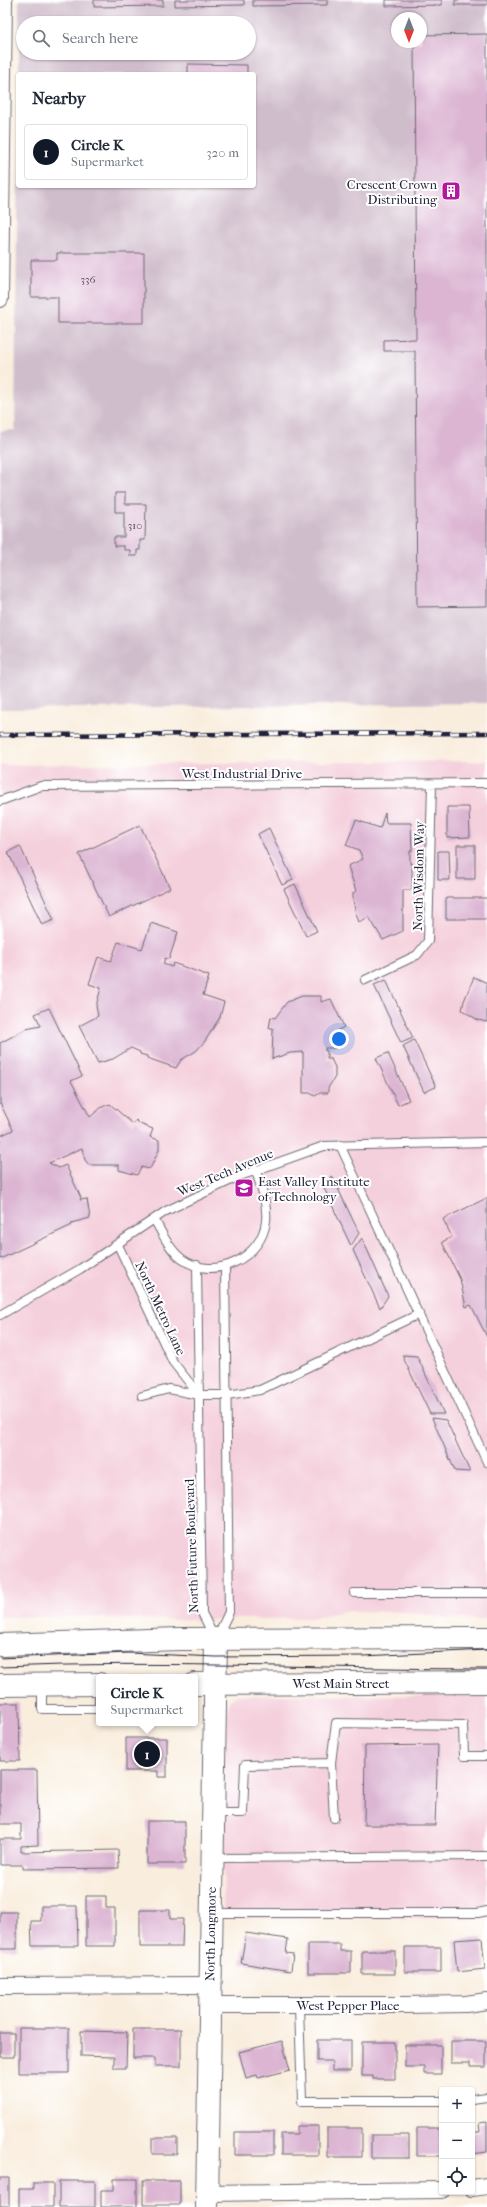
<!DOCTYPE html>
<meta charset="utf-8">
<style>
body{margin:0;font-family:"IM FELL French Canon",serif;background:#f2f2f3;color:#1f2937}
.controls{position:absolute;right:12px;bottom:12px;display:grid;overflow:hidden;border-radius:4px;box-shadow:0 1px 3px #0004}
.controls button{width:36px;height:36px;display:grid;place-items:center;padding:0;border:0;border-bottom:1px solid #e0e1e3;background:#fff;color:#1f2937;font:20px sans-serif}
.compass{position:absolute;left:391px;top:12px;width:36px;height:36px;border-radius:50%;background:#fff;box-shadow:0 1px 3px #0004;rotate:180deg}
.you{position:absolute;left:339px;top:1039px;width:14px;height:14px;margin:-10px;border:3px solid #fff;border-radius:50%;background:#1a73e8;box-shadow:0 0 0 6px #1a73e833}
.badge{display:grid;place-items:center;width:26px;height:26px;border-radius:50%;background:#111827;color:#fff;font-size:13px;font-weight:700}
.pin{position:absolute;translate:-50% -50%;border:2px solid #fff;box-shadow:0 1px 4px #0006}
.popup{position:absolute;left:96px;top:1674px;width:102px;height:52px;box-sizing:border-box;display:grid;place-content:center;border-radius:4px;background:#fff;filter:drop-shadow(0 1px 3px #0005);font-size:13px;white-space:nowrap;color:#747a83}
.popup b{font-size:15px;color:#1f2937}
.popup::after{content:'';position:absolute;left:50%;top:100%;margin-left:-8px;border:8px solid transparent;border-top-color:#fff}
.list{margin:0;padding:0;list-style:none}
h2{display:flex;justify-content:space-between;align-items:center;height:52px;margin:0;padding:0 16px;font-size:17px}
h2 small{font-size:13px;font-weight:400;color:#747a83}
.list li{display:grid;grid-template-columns:26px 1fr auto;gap:12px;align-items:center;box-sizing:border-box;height:56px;margin:0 8px 8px;padding:0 8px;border:1px solid #e0e1e3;border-radius:4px}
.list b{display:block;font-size:15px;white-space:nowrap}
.list p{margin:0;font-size:13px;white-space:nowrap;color:#747a83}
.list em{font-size:13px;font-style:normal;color:#747a83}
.icon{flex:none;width:22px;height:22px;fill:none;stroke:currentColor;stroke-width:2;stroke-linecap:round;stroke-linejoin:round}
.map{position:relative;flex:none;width:487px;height:2207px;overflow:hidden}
.search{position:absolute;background:#fff;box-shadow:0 1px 3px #0004;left:16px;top:16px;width:240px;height:44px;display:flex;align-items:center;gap:10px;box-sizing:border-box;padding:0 14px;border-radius:22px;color:#747a83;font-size:15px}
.panel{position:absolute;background:#fff;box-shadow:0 1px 3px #0004;left:16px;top:72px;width:240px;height:116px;border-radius:4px}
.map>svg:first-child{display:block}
.built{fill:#f4cfdc}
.industrial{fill:#d0bdcc;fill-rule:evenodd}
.building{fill:#dcb5d3}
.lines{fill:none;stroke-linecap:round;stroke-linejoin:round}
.lane-casing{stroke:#6d6974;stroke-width:10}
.street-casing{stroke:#6d6974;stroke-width:18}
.secondary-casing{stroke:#6d6974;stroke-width:24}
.primary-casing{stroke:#6d6974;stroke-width:24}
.lane{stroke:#fff;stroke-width:8}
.street{stroke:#fff;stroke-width:16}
.secondary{stroke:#fff;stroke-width:22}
.primary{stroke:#fff;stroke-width:22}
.tram{stroke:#22223b;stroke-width:1}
.rail-casing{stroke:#22223b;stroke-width:4.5}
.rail{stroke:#fff;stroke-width:3;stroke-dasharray:9;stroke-linecap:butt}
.labels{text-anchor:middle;stroke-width:4;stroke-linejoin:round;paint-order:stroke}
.number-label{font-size:11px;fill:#504761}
.poi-label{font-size:13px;fill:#22223b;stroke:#fff;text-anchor:end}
.street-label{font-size:13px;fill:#22223b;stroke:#fff}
</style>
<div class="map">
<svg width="487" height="2207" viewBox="0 0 487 2207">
<rect width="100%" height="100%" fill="#fff"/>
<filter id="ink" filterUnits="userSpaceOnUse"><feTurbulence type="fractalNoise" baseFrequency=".025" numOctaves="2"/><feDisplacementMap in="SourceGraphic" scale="8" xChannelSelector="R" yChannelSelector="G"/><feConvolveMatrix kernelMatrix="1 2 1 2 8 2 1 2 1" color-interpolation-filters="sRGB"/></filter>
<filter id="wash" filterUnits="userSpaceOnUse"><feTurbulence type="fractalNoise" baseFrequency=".012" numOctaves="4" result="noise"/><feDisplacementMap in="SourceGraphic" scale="16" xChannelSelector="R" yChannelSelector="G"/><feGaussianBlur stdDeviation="0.9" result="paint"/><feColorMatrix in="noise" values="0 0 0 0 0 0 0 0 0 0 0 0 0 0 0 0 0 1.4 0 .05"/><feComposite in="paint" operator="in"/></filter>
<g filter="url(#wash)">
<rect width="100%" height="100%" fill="#f9eede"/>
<!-- built -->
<path class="built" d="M487 761V1619H453L407 1612 345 1611 312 1618 167 1620 90 1617H0V765Z
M237 1695 487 1696V1918H223L226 1732 229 1700Z"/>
<!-- industrial -->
<path class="industrial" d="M19 0H487V703L0 709V431L15 430 18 128V186H254V74H19ZM397 18H421V42H397ZM23 23H249V53H23Z"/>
<g id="blocks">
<!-- building -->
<path class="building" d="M94 0H163V6L94 7Z
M175 0H244V5L175 6Z
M253 0H327V5L253 6Z
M386 0H442V5L386 6Z
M455 0H487V5H455Z
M487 34V606L417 607 415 351H384V340L416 339 414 42H421V35Z
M188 64 247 65V74H188Z
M57 253H144V323H58V297H31V260H57Z
M115 493H125V504H146L145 540H140V550H137V556H130V550H124V546H114V537H124V512H115Z
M447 807H469L470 837 447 838Z
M385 813 386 823H411L412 851H410V864H412V890H403V931L383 940 369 917 359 922 356 914 353 900V893L356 891 348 866 363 859 359 850 346 845 356 820 380 828Z
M140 825 170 888 109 917 79 854Z
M269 828 293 880 282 885 258 834Z
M457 845H475V879H457Z
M20 846 54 920 42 925 8 852Z
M438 851H449L450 880H438Z
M295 884 317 931 306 936 284 889Z
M446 898H487V919H446Z
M151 923 178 932 169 959 165 958 163 964 172 967 173 963 209 976 203 995 224 1002 220 1017 205 1041 196 1051 181 1060 176 1068 147 1058V1056L140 1054V1052L131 1048 113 1059 98 1063 79 1026 98 1016 96 1006 101 988 89 984 98 957 111 961 118 942 142 949Z
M474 977 487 983V1022L478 1020 462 1010 464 1001Z
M386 980 413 1038 401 1043 374 985Z
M302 996H321V1002L331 999 344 1027 332 1033V1035H336V1048H325V1051H327V1059H331L335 1067V1077L328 1088V1093H320L315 1096 310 1093H303V1052L290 1053 272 1059 273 1028H269L271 1017 275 1018 287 1002Z
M49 1008 82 1076 71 1081 90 1117 102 1107 110 1104 133 1124 136 1120 140 1124 153 1129 150 1137 159 1140V1150L151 1167 149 1169 141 1167 137 1175 119 1170V1165H89L85 1160 82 1148 49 1163 59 1168 66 1165 81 1198 80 1200 87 1199 90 1218 71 1223 72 1225 0 1259V1136L13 1130 0 1103V1043L26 1029 41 1026 35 1014Z
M414 1040 436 1087 424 1092 403 1046Z
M388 1053 409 1100 398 1105 376 1058Z
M332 1176 359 1233 351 1246 324 1188Z
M487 1198V1337L471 1305 466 1307 460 1279 442 1242 452 1237 443 1219Z
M362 1238 388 1296 380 1308 353 1250Z
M402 1355 417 1356 444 1414H430Z
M432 1418 446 1420 470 1472 455 1471Z
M0 1703H19L20 1761H0Z
M126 1738H167V1777H158V1771H126Z
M438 1745 435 1825H364L365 1746Z
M0 1770H37L38 1845 21 1846V1852L118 1850 119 1868 23 1869V1865H0V1839H21V1824H0Z
M147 1821H185V1864H147Z
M86 1896H106V1908H115V1946H86Z
M41 1906H77L78 1946H32L31 1921H41Z
M140 1910H170V1919H183L182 1947H140Z
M0 1912H17V1949H0Z
M246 1933 288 1939 286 1953 293 1954 291 1971 241 1963Z
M482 1938 485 1969 457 1972 454 1940Z
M308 1944H340V1951H351V1973H308Z
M405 1947H441V1972H405Z
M362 1951H395V1974H362Z
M19 2028H69V2073H19Z
M133 2029H181V2066H155V2058H133Z
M81 2031 127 2032 126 2068H114V2057L81 2056Z
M0 2033H14V2057H0Z
M317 2040H351V2071H332V2061H317Z
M282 2041 290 2070 258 2078 257 2075 246 2078 239 2052Z
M451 2041H486V2067H470V2063H451Z
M362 2042H395V2079H373V2076H362Z
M405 2045H441V2074H424V2067H405Z
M487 2122V2152L472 2154V2132H480L479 2123Z
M297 2126H318V2155H281V2134H297Z
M327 2128H362V2157H327Z
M417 2128H442V2156H417Z
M235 2132H273V2155H235Z
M371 2135H409V2158H371Z
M152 2138H177V2154H152Z
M0 2178H9V2206H0Z
M114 2179H137V2207H101V2190H114Z
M59 2181H95V2207H59Z
M143 2181H180V2205H143Z
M34 2183H53V2207H19V2189H34Z"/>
</g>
</g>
<g filter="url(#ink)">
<use href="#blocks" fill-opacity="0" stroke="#6d6974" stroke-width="1"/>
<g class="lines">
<defs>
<path id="lane" d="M0 801 41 786 487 783
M365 980 417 955 428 941 432 784
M340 1145 487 1462
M154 1219C162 1233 169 1249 182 1259 214 1282 262 1258 266 1221 268 1204 260 1186 256 1170
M118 1245 173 1362 199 1395
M197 1265 202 1613 214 1637
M0 1315 80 1269 166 1211 240 1176 324 1146 487 1142
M142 1396 169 1389 199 1395H227L260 1390 419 1314
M354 1593H487
M217 1637 229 1612 225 1267
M99 1684V1707
M42 1685V1709H99
M331 1763 334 1818
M215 1813H243L245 1765 331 1763 336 1723 463 1725 464 1756H487
M214 1858 487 1856
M212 1913H478L487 1911
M299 2006 302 2101H442
M472 2099 487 2097"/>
<path id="street" d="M0 299 4 0
M0 1986 210 1985
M209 2005H404L466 2004 487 2001
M472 2188 487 2186
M207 2193 442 2190"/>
<path id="secondary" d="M207 2207 216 1640"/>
<path id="primary" d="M0 1645 180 1639 487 1638
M195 1684 487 1682
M0 1685 99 1684"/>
</defs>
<!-- lane casing -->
<use href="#lane" class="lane-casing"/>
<!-- street casing -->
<use href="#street" class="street-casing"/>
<!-- secondary casing -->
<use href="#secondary" class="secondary-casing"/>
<!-- primary casing -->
<use href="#primary" class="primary-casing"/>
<!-- lane -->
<use href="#lane" class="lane"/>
<!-- street -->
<use href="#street" class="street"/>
<!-- secondary -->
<use href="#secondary" class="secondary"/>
<!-- primary -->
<use href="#primary" class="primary"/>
<!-- tram -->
<path class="tram" d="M0 1658 129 1653 216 1657 363 1656 487 1650
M0 1667C162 1660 325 1669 487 1669"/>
<defs>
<path id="rail" d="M0 735 487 733"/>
</defs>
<!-- rail casing -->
<use href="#rail" class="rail-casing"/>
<!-- rail -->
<use href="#rail" class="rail"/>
</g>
</g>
<!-- icons -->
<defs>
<symbol id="building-square" viewBox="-11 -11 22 22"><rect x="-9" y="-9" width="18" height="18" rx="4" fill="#b5179e" stroke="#fff"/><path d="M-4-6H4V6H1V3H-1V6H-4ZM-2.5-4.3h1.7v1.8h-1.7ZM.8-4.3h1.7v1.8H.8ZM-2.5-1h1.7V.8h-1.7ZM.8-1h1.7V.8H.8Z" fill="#fff"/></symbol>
<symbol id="school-square" viewBox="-11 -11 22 22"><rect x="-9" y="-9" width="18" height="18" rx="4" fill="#b5179e" stroke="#fff"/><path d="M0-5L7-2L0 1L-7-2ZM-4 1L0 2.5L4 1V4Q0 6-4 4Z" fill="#fff"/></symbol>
</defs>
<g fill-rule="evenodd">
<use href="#building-square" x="440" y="180" width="22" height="22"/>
<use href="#school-square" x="233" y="1177" width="22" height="22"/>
</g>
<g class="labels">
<!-- number labels -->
<g class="number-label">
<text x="88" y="283">336</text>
<text x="135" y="529">310</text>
</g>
<!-- poi labels -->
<g class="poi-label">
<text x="437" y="189">Crescent Crown<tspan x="437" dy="15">Distributing</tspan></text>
<text x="258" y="1186" text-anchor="start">East Valley Institute<tspan x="258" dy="15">of Technology</tspan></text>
</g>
<!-- street labels -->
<g class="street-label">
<text x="242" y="778">West Industrial Drive</text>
<text transform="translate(418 876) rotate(-89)" y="5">North Wisdom Way</text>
<text transform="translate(225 1172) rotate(-23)" y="5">West Tech Avenue</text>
<text transform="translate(161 1308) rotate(65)" y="5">North Metro Lane</text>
<text transform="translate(191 1546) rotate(-92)" y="5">North Future Boulevard</text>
<text x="341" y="1688">West Main Street</text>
<text transform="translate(210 1934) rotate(-89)" y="5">North Longmore</text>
<text x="348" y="2010">West Pepper Place</text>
</g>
</g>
</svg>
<div class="controls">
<button>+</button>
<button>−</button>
<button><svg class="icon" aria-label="locate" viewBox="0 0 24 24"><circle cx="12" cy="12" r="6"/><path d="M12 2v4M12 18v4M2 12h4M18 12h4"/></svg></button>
</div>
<svg class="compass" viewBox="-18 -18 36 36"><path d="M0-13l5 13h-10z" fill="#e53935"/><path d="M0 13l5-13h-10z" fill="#747a83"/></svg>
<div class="you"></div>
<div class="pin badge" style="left:147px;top:1754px">1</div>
<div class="popup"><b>Circle K</b>Supermarket</div>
<div class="search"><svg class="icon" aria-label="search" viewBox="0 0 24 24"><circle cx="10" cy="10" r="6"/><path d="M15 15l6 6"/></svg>Search here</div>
<section class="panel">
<h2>Nearby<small></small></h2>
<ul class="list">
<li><span class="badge">1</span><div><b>Circle K</b><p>Supermarket</p></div><em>320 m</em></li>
</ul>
</section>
</div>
